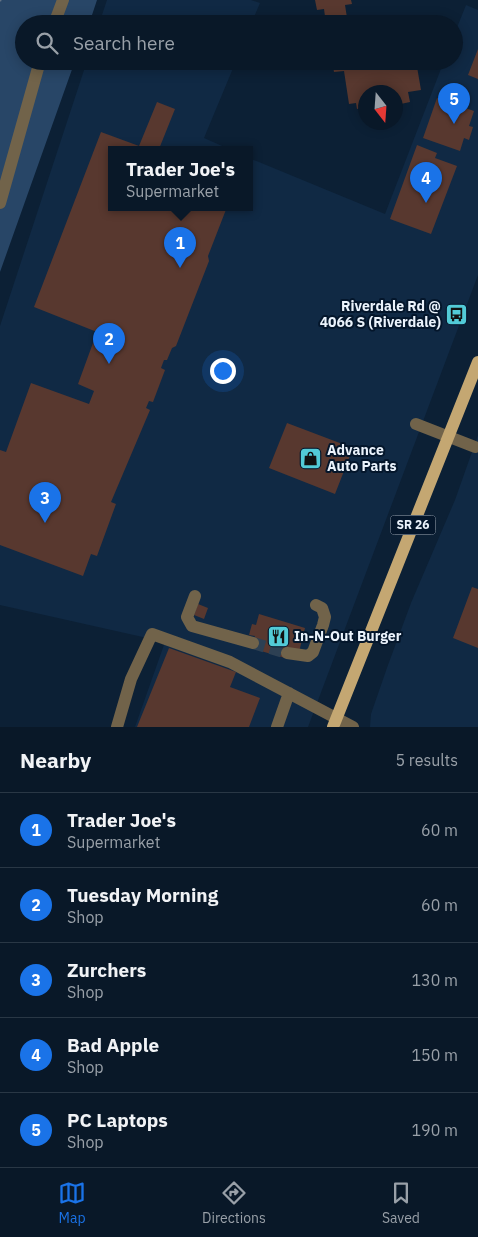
<!DOCTYPE html>
<style>
body{margin:0;font-family:"IBM Plex Sans",sans-serif;background:#122130;color:#f1f3f6}
.compass{position:absolute;left:358px;top:85px;width:45px;height:45px;border-radius:50%;background:#091828;box-shadow:0 2px 12px #0003;rotate:163deg}
.you{position:absolute;left:222px;top:370px;width:18px;height:18px;margin:-12px;border:4px solid #fff;border-radius:50%;background:#1a73e8;box-shadow:0 0 0 8px #1a73e833}
.badge{display:grid;place-items:center;width:32px;height:32px;border-radius:50%;background:#1a73e8;color:#fff;font-size:16px;font-weight:700}
.pin{position:absolute;translate:-50% -41px;filter:drop-shadow(0 1px 2px #0008)}
.pin::after{content:'';position:absolute;top:26px;width:18px;height:15px;background:inherit;clip-path:polygon(0 0,100% 0,50% 100%)}
.popup{position:absolute;left:108px;top:146px;width:145px;height:65px;box-sizing:border-box;display:grid;place-content:center;border-radius:0px;background:#091828;filter:drop-shadow(0 1px 4px #0005);font-size:16px;white-space:nowrap;color:#99a0a8}
.popup b{font-size:19px;color:#f1f3f6}
.popup::after{content:'';position:absolute;left:50%;top:100%;margin-left:-10px;border:10px solid transparent;border-top-color:#091828}
.list{margin:0;padding:0;list-style:none}
h2{display:flex;justify-content:space-between;align-items:center;height:65px;margin:0;padding:0 20px;font-size:21px}
h2 small{font-size:16px;font-weight:400;color:#99a0a8}
.list li{display:grid;grid-template-columns:32px 1fr auto;gap:15px;align-items:center;box-sizing:border-box;height:75px;padding:0 20px;border-top:1px solid #293745}
.list b{display:block;font-size:19px;white-space:nowrap}
.list p{margin:0;font-size:16px;white-space:nowrap;color:#99a0a8}
.list em{font-size:16px;font-style:normal;color:#99a0a8}
.icon{flex:none;width:28px;height:28px;fill:none;stroke:currentColor;stroke-width:2;stroke-linecap:round;stroke-linejoin:round}
.map{position:relative;flex:none;width:478px;height:727px;overflow:hidden}
.search{position:absolute;background:#091828;box-shadow:0 2px 12px #0003;left:15px;right:15px;top:15px;height:55px;display:flex;align-items:center;gap:12px;box-sizing:border-box;padding:0 18px;border-radius:28px;color:#99a0a8;font-size:19px}
.sheet{height:440px;background:#091828}
nav{display:flex;justify-content:space-around;align-items:center;box-sizing:border-box;height:70px;border-top:1px solid #293745;background:#091828;font-size:14px;color:#99a0a8}
nav a{display:grid;justify-items:center;gap:2px}
nav .on{color:#1a73e8}
.map>svg:first-child{display:block}
.built{fill:#102944}
.green{fill:#284667}
.building{fill:#58382f}
.lines{fill:none;stroke-linecap:round;stroke-linejoin:round}
.minor-tunnel{stroke:#2d4053;stroke-width:12;stroke-dasharray:12 6;stroke-linecap:butt}
.path{stroke:#647384;stroke-width:2;stroke-dasharray:2.5 2.5;stroke-linecap:butt}
.minor{stroke:#71634a;stroke-width:12}
.major{stroke:#c4a772;stroke-width:12}
.labels{text-anchor:middle;stroke-width:4;stroke-linejoin:round;paint-order:stroke}
.shield{fill:#04162b;stroke:#a6b1bd;stroke-width:1}
.shield-label{font-size:12px;font-weight:bold;fill:#ebf3fc}
.poi-label{font-size:14px;font-weight:bold;fill:#ebf3fc;stroke:#04162b;text-anchor:start}
</style>
<div class="map">
<svg width="478" height="727" viewBox="0 0 478 727">
<rect width="100%" height="100%" fill="#0c2035"/>
<!-- built -->
<path class="built" d="M107 0H251L260 3 251 24H99Z
M466 5 478 10V275L308 727H135L165 642 0 605V326L87 61H236L204 138 229 149H111V207H249V158L385 214 444 61H454V35Z
M478 435V727H370L371 714 388 665 411 603 455 500Z"/>
<!-- green -->
<path class="green" d="M0 0H97L89 24H24V61H75L0 272Z"/>
<!-- building -->
<path class="building" d="M315 0H351L352 4 345 5 348 24H326L324 9 317 10Z
M478 49V79L468 75Z
M332 61H416L421 90 408 92 410 102 396 105V92H366V107L357 109 356 103 349 104 344 71 334 72Z
M437 98 474 111 469 126 473 127 469 140 464 138 460 151 423 138Z
M157 102 175 109 159 149H111V207H227L208 256 209 261 176 346 172 348 167 360H164L161 368 165 370 153 402 149 401 146 408 150 410 111 502 116 504 97 556 91 554 83 576 0 545V450L6 452 31 383 89 404 94 391 78 384 97 332 34 307 101 132 139 146Z
M417 145 437 153 435 158 457 166 431 234 390 219Z
M287 423 353 448 335 494 269 468Z
M472 587 478 589V648L453 638Z
M198 604 208 608 204 619 194 615Z
M259 614 305 628 299 652 285 658 251 648 255 636 249 635 252 624 256 625Z
M169 648 236 672 230 687 260 698 249 727H137Z"/>
<g class="lines">
<!-- minor-tunnel -->
<path class="minor-tunnel" d="M253 643 287 653"/>
<!-- path -->
<path class="path" d="M0 1 1 0"/>
<!-- minor -->
<path class="minor" d="M54 24 63 0
M0 203 40 61
M416 424 475 447
M195 596 187 617 192 626 253 643
M287 653 308 656 313 652 323 625 325 617 322 608 316 605
M117 727 131 679 152 634 230 662 353 727
M277 727 289 693"/>
<!-- major -->
<path class="major" d="M333 727 478 362"/>
</g>
<!-- icons -->
<defs>
<symbol id="bus-square" viewBox="-11 -11 22 22"><rect x="-9" y="-9" width="18" height="18" rx="4" fill="#52cbd7" stroke="#04162b"/><path d="M-5-6H5V4H4V6H2V4H-2V6H-4V4H-5ZM-3.5-4V0h7V-4ZM-3.5 1.2v1.5H-2V1.2ZM2 1.2v1.5H3.5V1.2Z" fill="#111"/></symbol>
<symbol id="shop-square" viewBox="-11 -11 22 22"><rect x="-9" y="-9" width="18" height="18" rx="4" fill="#52cbd7" stroke="#04162b"/><path d="M-5-2.5h2.3a2.7 3.5 0 0 1 5.4 0H5L5.5 6h-11ZM-1.5-2.5h3a1.5 2.3 0 0 0-3 0Z" fill="#111"/></symbol>
<symbol id="restaurant-square" viewBox="-11 -11 22 22"><rect x="-9" y="-9" width="18" height="18" rx="4" fill="#52cbd7" stroke="#04162b"/><path d="M-5-6h1v4h1v-4h1v4h1v-4h1v5L-1.5 .5V6h-2V.5L-5-1ZM5-6V6H3V1.5H1.5Q1.5-4 5-6Z" fill="#111"/></symbol>
</defs>
<g fill-rule="evenodd">
<use href="#bus-square" x="444" y="302" width="25" height="25"/>
<use href="#shop-square" x="298" y="446" width="25" height="25"/>
<use href="#restaurant-square" x="266" y="624" width="25" height="25"/>
</g>
<g class="labels">
<!-- shield labels -->
<rect class="shield" x="390.5" y="515.5" width="45" height="19" rx="4"/>
<g class="shield-label">
<text x="413" y="529">SR 26</text>
</g>
<!-- poi labels -->
<g class="poi-label">
<text x="441" y="311" text-anchor="end">Riverdale Rd @<tspan x="441" dy="16">4066 S (Riverdale)</tspan></text>
<text x="327" y="455">Advance<tspan x="327" dy="16">Auto Parts</tspan></text>
<text x="294" y="641">In-N-Out Burger</text>
</g>
</g>
</svg>
<svg class="compass" viewBox="-18 -18 36 36"><path d="M0-13l5 13h-10z" fill="#e53935"/><path d="M0 13l5-13h-10z" fill="#99a0a8"/></svg>
<div class="you"></div>
<div class="pin badge" style="left:180px;top:268px">1</div>
<div class="popup"><b>Trader Joe's</b>Supermarket</div>
<div class="pin badge" style="left:109px;top:364px">2</div>
<div class="pin badge" style="left:45px;top:523px">3</div>
<div class="pin badge" style="left:426px;top:203px">4</div>
<div class="pin badge" style="left:454px;top:124px">5</div>
<div class="search"><svg class="icon" aria-label="search" viewBox="0 0 24 24"><circle cx="10" cy="10" r="6"/><path d="M15 15l6 6"/></svg>Search here</div>
</div>
<section class="sheet">
<h2>Nearby<small>5 results</small></h2>
<ul class="list">
<li><span class="badge">1</span><div><b>Trader Joe's</b><p>Supermarket</p></div><em>60 m</em></li>
<li><span class="badge">2</span><div><b>Tuesday Morning</b><p>Shop</p></div><em>60 m</em></li>
<li><span class="badge">3</span><div><b>Zurchers</b><p>Shop</p></div><em>130 m</em></li>
<li><span class="badge">4</span><div><b>Bad Apple</b><p>Shop</p></div><em>150 m</em></li>
<li><span class="badge">5</span><div><b>PC Laptops</b><p>Shop</p></div><em>190 m</em></li>
</ul>
</section>
<nav>
<a class="on"><svg class="icon" aria-label="map" viewBox="0 0 24 24"><path d="M3 6l6-2 6 2 6-2v14l-6 2-6-2-6 2zM9 4v14M15 6v14"/></svg>Map</a>
<a><svg class="icon" aria-label="directions" viewBox="0 0 24 24"><path d="M12 3l9 9-9 9-9-9zM9 14v-3h6M13 9l2 2-2 2"/></svg>Directions</a>
<a><svg class="icon" aria-label="saved" viewBox="0 0 24 24"><path d="M7 4h10v16l-5-4-5 4z"/></svg>Saved</a>
</nav>
